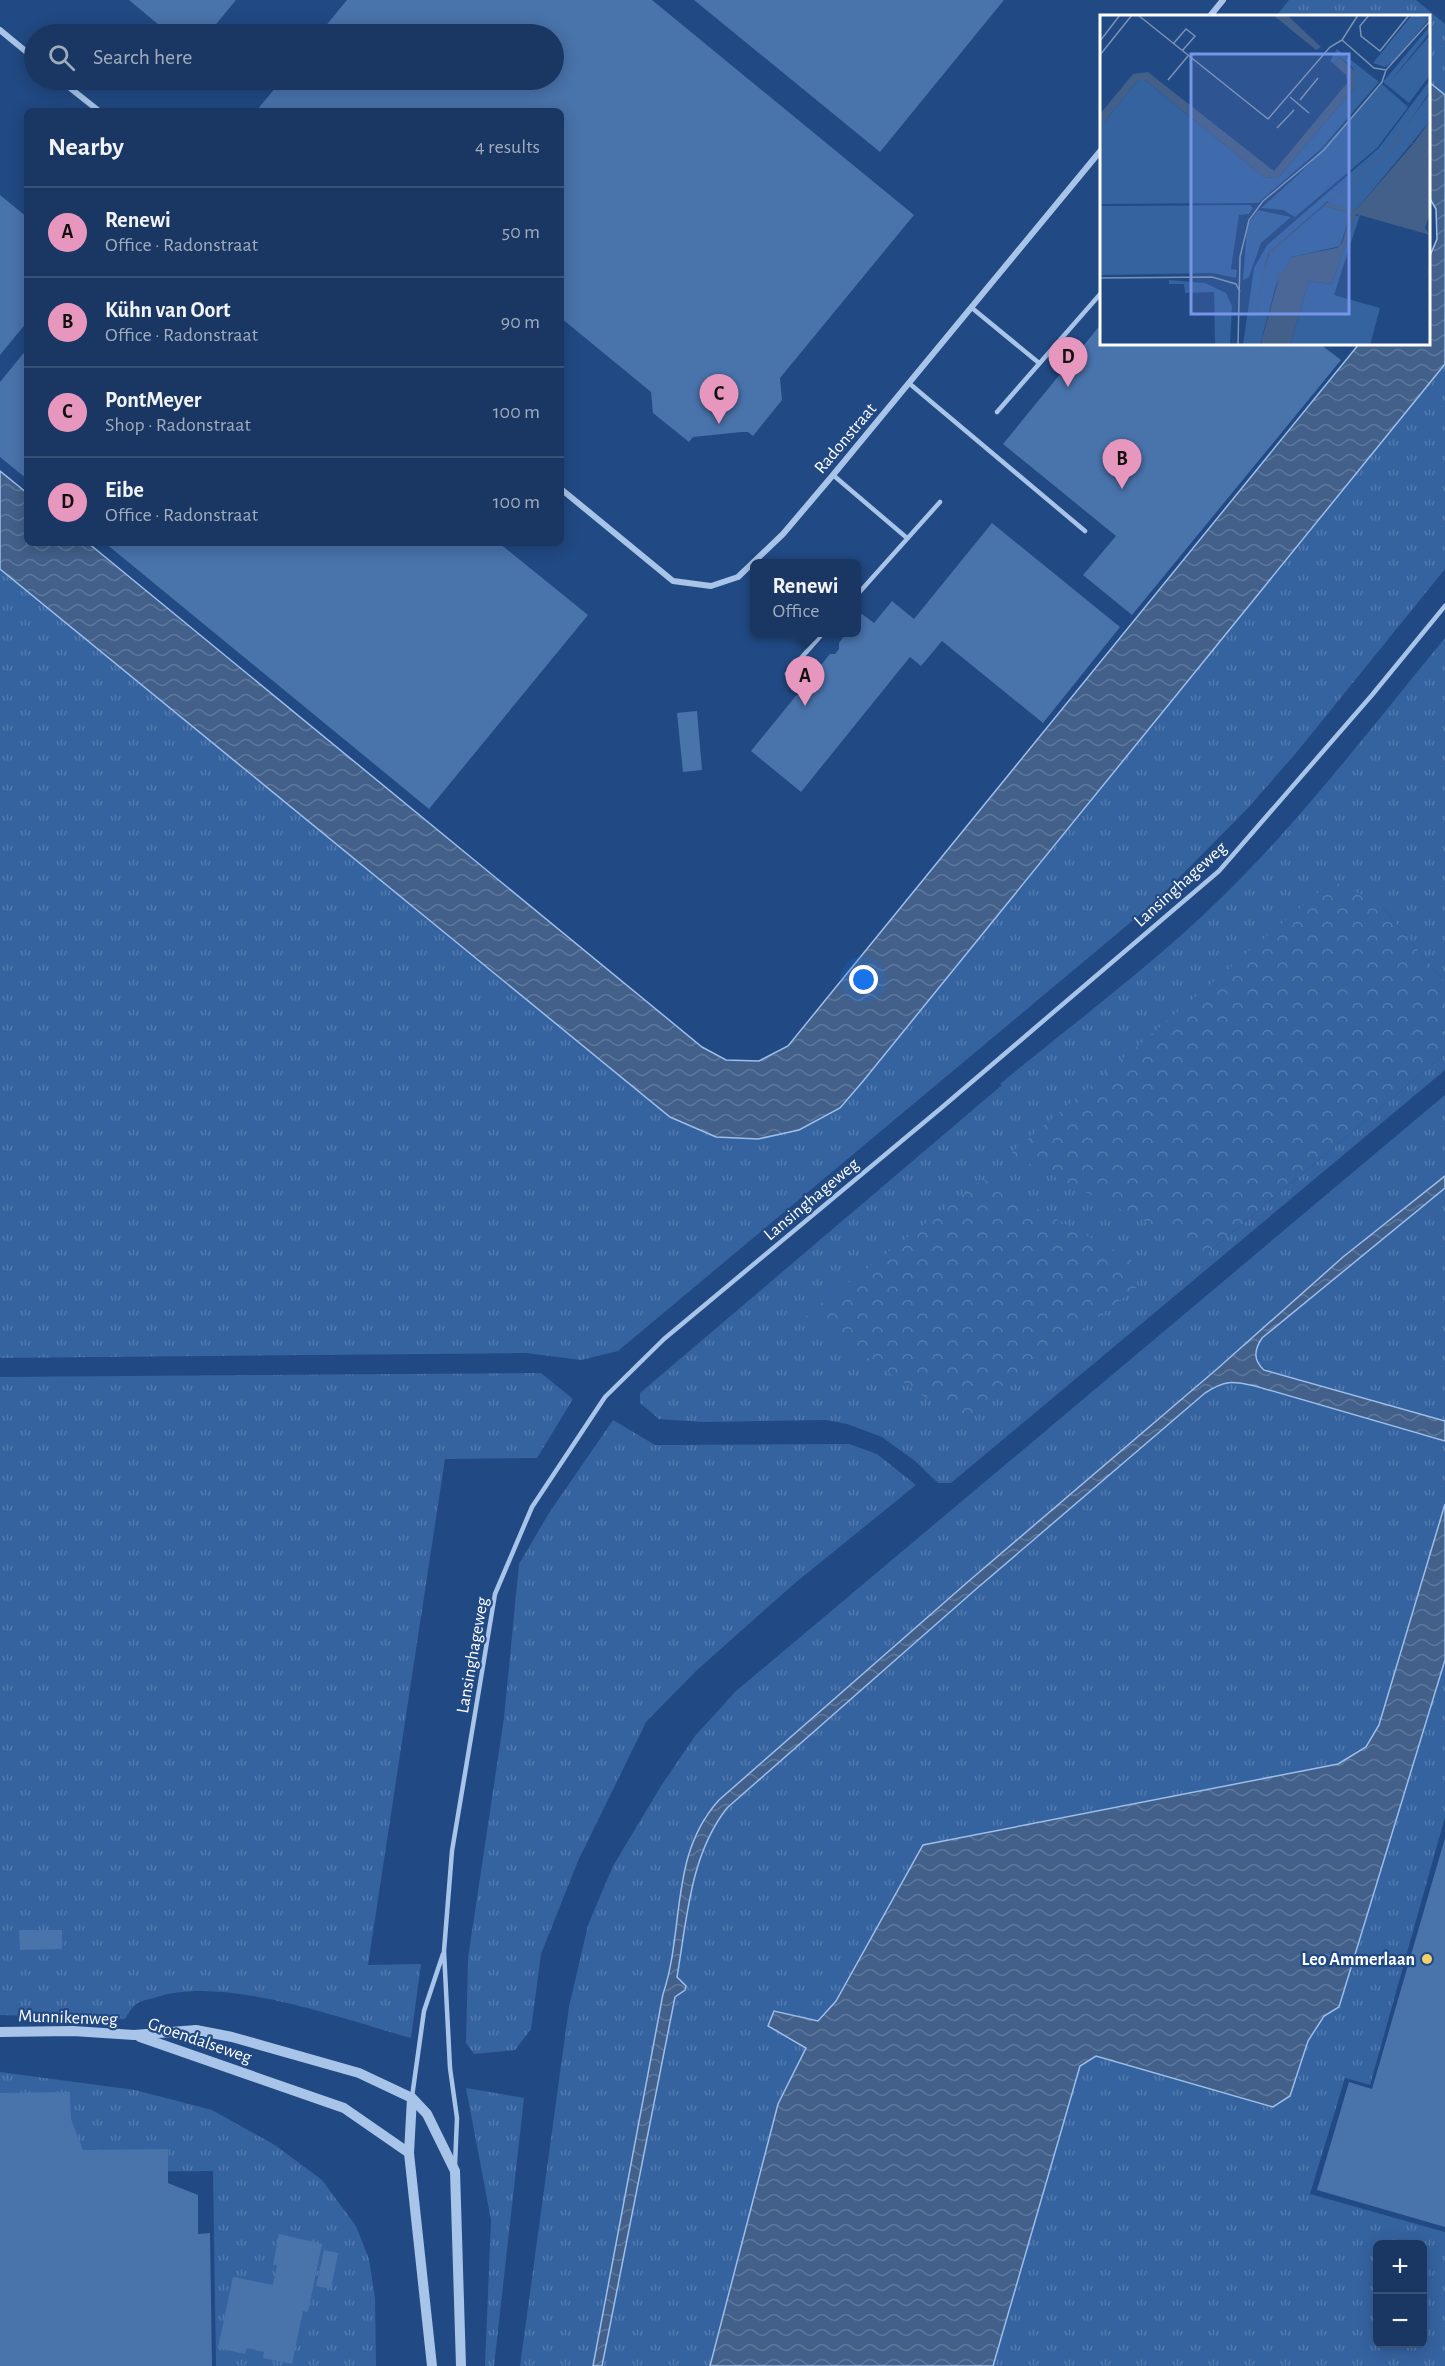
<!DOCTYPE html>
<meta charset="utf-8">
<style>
body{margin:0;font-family:"Alegreya Sans",sans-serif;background:#223f68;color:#f1f3f6}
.controls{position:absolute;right:18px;bottom:18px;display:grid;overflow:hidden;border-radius:9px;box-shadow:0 3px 15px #0003}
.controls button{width:54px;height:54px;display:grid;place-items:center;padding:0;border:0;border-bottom:2px solid #375177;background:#193762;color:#f1f3f6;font:30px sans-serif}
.you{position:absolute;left:864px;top:980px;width:21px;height:21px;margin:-15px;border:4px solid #fff;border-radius:50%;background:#1a73e8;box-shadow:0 0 0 9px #1a73e833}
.badge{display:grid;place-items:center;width:39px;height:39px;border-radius:50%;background:#e797bd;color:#111;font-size:20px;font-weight:700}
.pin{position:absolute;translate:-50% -50px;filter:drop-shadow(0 2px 3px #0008)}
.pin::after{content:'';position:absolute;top:32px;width:21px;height:18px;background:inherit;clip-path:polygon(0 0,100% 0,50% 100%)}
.popup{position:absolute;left:750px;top:559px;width:111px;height:78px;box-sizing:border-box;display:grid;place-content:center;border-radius:9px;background:#193762;filter:drop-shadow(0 2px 4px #0005);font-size:20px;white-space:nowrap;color:#9facbe}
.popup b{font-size:22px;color:#f1f3f6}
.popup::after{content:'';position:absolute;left:50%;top:100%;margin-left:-12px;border:12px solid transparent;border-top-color:#193762}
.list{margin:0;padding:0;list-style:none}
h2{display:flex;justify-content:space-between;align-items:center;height:78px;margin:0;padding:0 24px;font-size:26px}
h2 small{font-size:20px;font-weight:400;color:#9facbe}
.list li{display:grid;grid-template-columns:39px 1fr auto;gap:18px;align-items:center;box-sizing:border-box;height:90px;padding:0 24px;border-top:2px solid #375177}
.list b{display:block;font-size:22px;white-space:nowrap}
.list p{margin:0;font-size:20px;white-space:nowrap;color:#9facbe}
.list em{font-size:20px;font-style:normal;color:#9facbe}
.icon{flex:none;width:33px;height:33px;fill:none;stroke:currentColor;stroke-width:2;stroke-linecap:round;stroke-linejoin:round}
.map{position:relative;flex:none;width:1445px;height:2366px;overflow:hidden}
.search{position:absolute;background:#193762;box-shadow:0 3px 15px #0003;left:24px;top:24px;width:540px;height:66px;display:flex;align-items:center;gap:15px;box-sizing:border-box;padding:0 21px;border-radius:33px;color:#9facbe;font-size:22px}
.panel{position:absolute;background:#193762;box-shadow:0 3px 15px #0003;left:24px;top:108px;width:540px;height:438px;border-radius:9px}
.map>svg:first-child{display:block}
.grass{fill:url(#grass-tufts);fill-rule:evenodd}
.forest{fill:url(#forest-crowns)}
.water{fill:url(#water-waves);stroke:#9cbeea;stroke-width:1.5}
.building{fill:#4973ab}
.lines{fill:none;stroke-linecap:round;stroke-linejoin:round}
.service{stroke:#a8c4e8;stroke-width:4.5}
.minor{stroke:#a8c4e8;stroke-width:6}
.tertiary{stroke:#a8c4e8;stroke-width:10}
.poi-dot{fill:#f5d069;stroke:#214983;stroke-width:2}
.labels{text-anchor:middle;stroke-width:4.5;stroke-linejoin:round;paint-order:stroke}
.street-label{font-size:18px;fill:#fff;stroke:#214983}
.poi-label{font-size:18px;font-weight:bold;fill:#fff;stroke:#214983;text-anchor:end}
.inset-road{fill:none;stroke:#7a92b5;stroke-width:1.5}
.view{fill:#7795e8;fill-opacity:0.15;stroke:#7795e8;stroke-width:3}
.inset-edge{fill:none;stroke:#fff;stroke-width:3}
</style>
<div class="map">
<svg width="1445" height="2366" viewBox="0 0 1445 2366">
<defs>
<pattern id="grass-tufts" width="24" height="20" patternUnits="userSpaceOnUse" patternTransform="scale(1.5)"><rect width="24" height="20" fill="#3563a0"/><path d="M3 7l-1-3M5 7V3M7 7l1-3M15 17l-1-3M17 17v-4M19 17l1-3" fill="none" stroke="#537aae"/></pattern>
<pattern id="forest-crowns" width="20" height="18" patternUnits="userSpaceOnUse" patternTransform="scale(1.5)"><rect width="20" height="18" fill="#3563a0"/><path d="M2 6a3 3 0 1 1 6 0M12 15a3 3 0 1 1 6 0" fill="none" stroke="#537aae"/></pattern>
<pattern id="water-waves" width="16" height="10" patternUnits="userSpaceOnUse" patternTransform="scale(1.5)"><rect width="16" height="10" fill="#42608a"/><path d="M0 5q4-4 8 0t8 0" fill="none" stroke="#5e789c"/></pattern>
</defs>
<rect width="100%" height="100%" fill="#214983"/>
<!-- grass -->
<path class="grass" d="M1289 0H1416L1445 24V95L1429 82 1428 16H1276Z
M1445 364V569L1296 753 1248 808 1155 902 618 1351 581 1360 526 1353 0 1358V569L670 1117 799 1130 840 1108 864 1080Z
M1445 638V982L1379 903 1208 1253 1445 1054V1070L951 1483H938L915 1461 882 1437 847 1424 826 1420 703 1422 659 1419 640 1403V1393L1002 1085 1000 1084C1075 1022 1154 964 1223 896 1304 817 1373 725 1445 638Z
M1445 1095V1176L1343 1257 1217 1369 970 1580 719 1800 705 1816 663 1994 593 2366H520L569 2007 588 1925 613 1866 661 1786 695 1736 736 1691Z
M1445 1188V1421L1286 1377C1265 1370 1245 1364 1262 1338Z
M541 1373 573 1399 537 1458 445 1459 368 1965 421 1964 411 2038C342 2019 222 1974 154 1998 149 1999 141 2001 136 2004 132 2007 128 2014 125 2019L0 2015V1377Z
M1235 1381 1445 1441V1504L1379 1725 1366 1747 1339 1764 923 1845 836 2001 818 2021 775 2011 768 2026 807 2047 778 2104 710 2366H602L675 1997 685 1990 686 1986 677 1977C687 1919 690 1856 727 1808L975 1590 1205 1393 1220 1383Z
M613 1420 655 1445 849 1444 877 1454 916 1485 795 1583 696 1671 646 1722 578 1861 541 1954 531 2029 515 2050 474 2054 466 2043 468 1958 504 1718 519 1564 549 1513Z
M1445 1660V1817L1370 2085 1345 2078 1310 2194 1445 2232V2366H993L1080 2066 1095 2055 1273 2107 1290 2096 1308 2041 1324 2016 1339 2007ZM1378 2244H1422V2344H1378Z
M0 2072 135 2090 212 2110 275 2145 322 2180 356 2226 369 2259 375 2298 376 2366H216L213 2171 0 2173Z
M466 2088 524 2098 494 2366H485L491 2220Z"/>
<!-- forest -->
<path class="forest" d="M1332 881 1379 903 1445 982V1054L1208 1253 1010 1154Z
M983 1179 1131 1260 1138 1286 962 1422 805 1316Z"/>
<!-- water -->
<path class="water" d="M1429 82 1445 95V364L864 1080 840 1108 799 1130 758 1139 716 1137 670 1117 0 569V471L27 493V543H88L702 1047 726 1060 759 1061 788 1046 1359 344H1428L1429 258 1437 239 1436 209 1429 197Z
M1445 1176V1188L1262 1338C1254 1350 1253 1360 1264 1370L1445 1421V1441L1255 1386C1232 1381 1225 1380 1205 1393L975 1590 727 1808C690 1855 687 1919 677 1977L686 1986 685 1990 675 1997 602 2366H593L663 1994C685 1928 669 1855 719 1800L970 1580 1217 1369 1343 1257Z
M1445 1504V1660L1339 2007 1324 2016 1308 2041 1290 2096 1273 2107 1096 2056 1080 2066 993 2366H710L778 2104 806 2048 768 2026 774 2011 818 2021 836 2001 923 1845 1338 1764 1366 1747 1379 1725Z"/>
<!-- building -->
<path class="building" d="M129 0H236L208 34H161L165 30Z
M347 0H652L914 215 780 378 782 400 753 436 748 432H742L693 437 689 442 653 413 651 392 561 318V111H256L282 80H554V34H319Z
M694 0H1004L880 152Z
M0 195 27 217V322L0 355Z
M1102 323V344H1320L1341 360 1132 615 1083 575 1116 536 1003 444Z
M27 349V479L0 457V382Z
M992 523 1120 627 1043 723 942 641 921 666 910 657 801 792 751 751 830 654H835L839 649V643L847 632H856V622L862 614 874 623 892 601 914 619Z
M105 543H499L588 615 429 809Z
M697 711 702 770 683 772 677 713Z
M1445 1838V2227L1317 2190 1349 2082 1372 2089Z
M19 1930H62V1949L20 1950Z
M70 2092 71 2119 83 2150 168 2149V2183L198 2195V2234L210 2233 212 2366H0V2093Z
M279 2234 322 2244 308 2312 303 2311 292 2364 263 2358 264 2352 247 2348 245 2354 218 2348 233 2277 273 2285 277 2265H273Z
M324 2250 338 2253 331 2289 316 2286Z"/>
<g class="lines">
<!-- service -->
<path class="service" d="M972 308 1039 363
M910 384 1085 531
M997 412 1102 292
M833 475 907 538
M856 596 940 502
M787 674 824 632
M412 2097 424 2011 443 1954
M455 2165 457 2118 450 2068 444 1951 452 1851 495 1594 532 1507 605 1397 664 1339 940 1109 1219 871 1372 695 1445 606"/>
<!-- minor -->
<path class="minor" d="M1210 16 1223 0
M0 30 34 58
M60 80 99 111
M561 489 673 581 711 586 738 577 783 534 833 475 1102 149"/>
<!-- tertiary -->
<path class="tertiary" d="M0 2032 73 2031 134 2035 196 2030 232 2037 359 2073 412 2098 427 2114 455 2171 461 2366
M140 2037 344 2108 409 2153
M412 2098 409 2153 432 2366"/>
</g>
<!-- markers -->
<circle class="poi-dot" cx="1427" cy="1959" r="6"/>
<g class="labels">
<!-- street labels -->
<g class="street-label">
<text transform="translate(845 438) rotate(-50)" y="6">Radonstraat</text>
<text transform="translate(1180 884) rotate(-42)" y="6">Lansinghageweg</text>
<text transform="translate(811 1199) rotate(-40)" y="6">Lansinghageweg</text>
<text transform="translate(472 1655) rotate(-80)" y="6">Lansinghageweg</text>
<text transform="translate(68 2017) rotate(2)" y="6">Munnikenweg</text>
<text transform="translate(200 2040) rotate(19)" y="6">Groendalseweg</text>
</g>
<!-- poi labels -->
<g class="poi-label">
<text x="1415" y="1965">Leo Ammerlaan</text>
</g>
</g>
<!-- overview -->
<g transform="translate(1100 15)">
<rect width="330" height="330" fill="#214983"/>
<path d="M312 0 330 3 293 47 285 52 273 48ZM330 11V17L289 68 330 20V60L309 88 283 67ZM237 34 279 67 221 134 158 188 0 189V112L38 65H45L164 162 178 163 255 72V56L251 51 239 42 234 49 230 46ZM330 65V76L307 110 330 78V106L256 195 229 190 228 186 168 238 164 255 170 238 224 191 251 198 240 231 192 242 176 270 160 330H143L154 253 167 230 279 133ZM282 69 308 92 277 133 195 202 183 195 161 193 200 158ZM150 190 153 193 149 199 139 200 131 254 137 255 136 263 112 258 0 260V191ZM158 195 191 202 161 228 149 262 143 265 147 211ZM260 200 234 280 280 293 270 330H190L209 266 232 269 255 201ZM69 265 105 268 126 278 132 291 130 330H115L114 277 85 278 84 269H69Z" fill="#3563a0"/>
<path d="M237 136 253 152 223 177 201 166ZM198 169 215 180 196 195 179 184Z" fill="#3563a0"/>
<path d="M173 0H187L221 32 216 35ZM239 42 255 56V72L178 163 164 162 45 65H38L0 112V99L33 59 48 57 174 156 247 68 246 60 234 49ZM330 76 299 122 302 126H297L287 139 228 188 256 195 313 129 306 126 314 128 330 106V197L325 213 330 220 256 199 232 269 209 266 190 330H163L161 327 179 264 175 260 182 259 192 242 237 233 242 229 251 198 224 191 169 239 150 328 168 238 286 138Z" fill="#42608a"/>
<path class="inset-road" d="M38 0 168 104 230 32 242 25M269 0 260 11 261 21 280 36 309 0M242 25 274 53 286 55 330 6M242 25 258 0M0 26 20 0M73 29 86 14 95 21 82 36M0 40 32 0M68 65 88 41M190 82 209 98M200 85 218 63M177 113 194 95M0 263 112 262 136 269 140 277M138 330 140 242 149 205 163 186 224 135 282 67 286 55"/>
<path class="view" d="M91 39H249V299H91Z"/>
<rect width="330" height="330" class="inset-edge"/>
</g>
</svg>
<div class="controls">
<button>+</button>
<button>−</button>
</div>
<div class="you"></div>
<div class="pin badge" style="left:805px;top:706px">A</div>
<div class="popup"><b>Renewi</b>Office</div>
<div class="pin badge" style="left:1122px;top:489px">B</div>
<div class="pin badge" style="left:719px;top:424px">C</div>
<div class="pin badge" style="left:1068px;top:387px">D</div>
<div class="search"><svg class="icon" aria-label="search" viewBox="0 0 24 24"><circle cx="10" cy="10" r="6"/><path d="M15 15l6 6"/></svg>Search here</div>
<section class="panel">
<h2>Nearby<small>4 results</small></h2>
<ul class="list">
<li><span class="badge">A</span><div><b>Renewi</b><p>Office · Radonstraat</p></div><em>50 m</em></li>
<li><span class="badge">B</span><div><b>Kühn van Oort</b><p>Office · Radonstraat</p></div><em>90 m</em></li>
<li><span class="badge">C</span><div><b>PontMeyer</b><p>Shop · Radonstraat</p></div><em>100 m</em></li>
<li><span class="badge">D</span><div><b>Eibe</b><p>Office · Radonstraat</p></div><em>100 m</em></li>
</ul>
</section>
</div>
